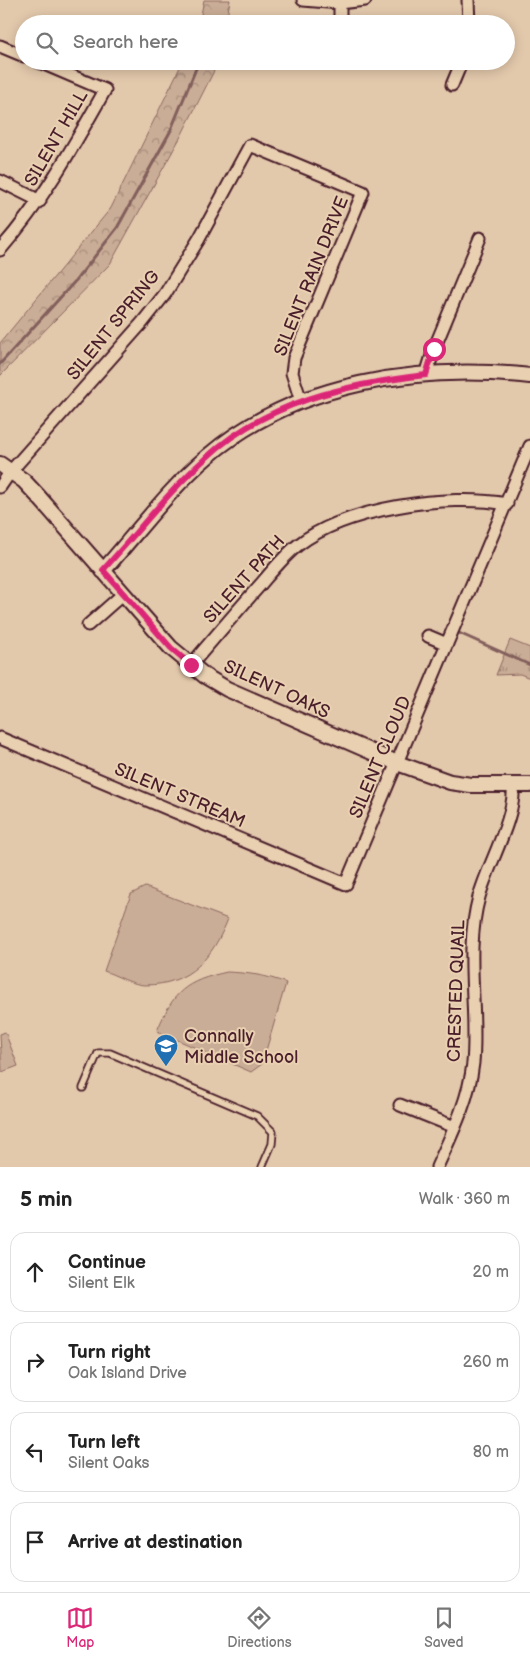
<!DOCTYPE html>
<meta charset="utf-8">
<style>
body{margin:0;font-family:"Balsamiq Sans",sans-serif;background:#f6f6f6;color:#222}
.stop{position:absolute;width:15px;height:15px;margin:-11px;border:4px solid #db2777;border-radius:50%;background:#fff}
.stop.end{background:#db2777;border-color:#fff;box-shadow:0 1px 5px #0008}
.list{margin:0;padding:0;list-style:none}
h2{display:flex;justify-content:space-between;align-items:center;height:65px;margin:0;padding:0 20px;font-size:21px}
h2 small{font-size:16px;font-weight:400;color:#767676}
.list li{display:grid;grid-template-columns:32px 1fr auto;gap:15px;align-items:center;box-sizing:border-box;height:80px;margin:0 10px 10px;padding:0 10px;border:1px solid #e0e0e0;border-radius:15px}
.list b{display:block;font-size:19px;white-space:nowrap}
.list p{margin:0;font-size:16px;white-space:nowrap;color:#767676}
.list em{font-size:16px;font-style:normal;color:#767676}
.icon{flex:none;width:28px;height:28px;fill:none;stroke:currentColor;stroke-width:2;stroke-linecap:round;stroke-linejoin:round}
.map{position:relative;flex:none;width:530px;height:1167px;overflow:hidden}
.search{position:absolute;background:#fff;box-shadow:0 2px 12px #0003;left:15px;right:15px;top:15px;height:55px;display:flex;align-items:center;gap:12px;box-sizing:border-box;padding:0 18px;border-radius:28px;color:#767676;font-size:19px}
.sheet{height:425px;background:#fff}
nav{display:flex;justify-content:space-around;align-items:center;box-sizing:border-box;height:70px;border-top:1px solid #e0e0e0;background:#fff;font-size:14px;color:#767676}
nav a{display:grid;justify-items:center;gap:2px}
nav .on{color:#db2777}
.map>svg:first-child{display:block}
.grass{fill:url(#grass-tufts);stroke:#8a6660}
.forest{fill:url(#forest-crowns);stroke:#8a6660}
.pitch{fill:#caad96;stroke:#8a6660}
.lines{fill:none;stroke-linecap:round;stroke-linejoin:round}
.stream{stroke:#825e5b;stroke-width:3}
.service-casing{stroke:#4a1f2b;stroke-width:9}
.minor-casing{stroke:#4a1f2b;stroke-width:15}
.tertiary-casing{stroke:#4a1f2b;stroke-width:18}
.service{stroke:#e9d0b1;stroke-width:5.5}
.minor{stroke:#e9d0b1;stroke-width:11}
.tertiary{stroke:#e9d0b1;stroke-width:14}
.route{stroke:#db2777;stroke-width:6}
.labels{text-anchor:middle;stroke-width:4;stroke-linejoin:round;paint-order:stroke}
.street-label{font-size:18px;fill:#4a1f2b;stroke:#e9d0b1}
.poi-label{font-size:18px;fill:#4a1f2b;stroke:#e9d0b1;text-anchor:start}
</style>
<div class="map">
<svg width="530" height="1167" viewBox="0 0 530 1167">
<defs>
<pattern id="grass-tufts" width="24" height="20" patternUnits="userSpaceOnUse" patternTransform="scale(1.25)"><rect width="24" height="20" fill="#caad96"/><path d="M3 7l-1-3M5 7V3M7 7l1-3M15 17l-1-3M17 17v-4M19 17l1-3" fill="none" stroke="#a68c7b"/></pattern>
<pattern id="forest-crowns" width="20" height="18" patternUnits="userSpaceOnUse" patternTransform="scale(1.25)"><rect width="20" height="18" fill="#caad96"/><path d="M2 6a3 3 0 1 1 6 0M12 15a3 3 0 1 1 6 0" fill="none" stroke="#a68c7b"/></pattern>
</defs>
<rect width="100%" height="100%" fill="#e3c9ac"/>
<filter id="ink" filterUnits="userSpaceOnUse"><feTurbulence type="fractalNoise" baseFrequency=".02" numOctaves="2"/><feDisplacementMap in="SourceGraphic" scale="10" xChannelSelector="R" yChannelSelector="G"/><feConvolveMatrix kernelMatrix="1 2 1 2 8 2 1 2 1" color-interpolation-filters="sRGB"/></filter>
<g filter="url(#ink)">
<!-- grass -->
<path class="grass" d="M510 640 530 648V678L520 674 496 675Z"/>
<!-- forest -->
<path class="forest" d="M204 0H230L226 24H199Z
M183 61H219L180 138 110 264 0 376V343L111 208Z"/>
<!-- pitch -->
<path class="pitch" d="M145 887 228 919C213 957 190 985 145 985 133 985 116 975 104 971L131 894Z
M227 972C248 973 266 975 286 983L262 1064 251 1072 157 1031C173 992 185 981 227 972Z
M5 1032 18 1066 2 1072 0 1034Z"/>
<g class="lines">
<!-- stream -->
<path class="stream" d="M0 364 77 279 117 228 170 132 199 61
M459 633 530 665"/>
<defs>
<path id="service" d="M83 1088 98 1053H110L257 1116 273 1132 272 1144 262 1167"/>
<path id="minor" d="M303 0 340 3 365 0
M468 0 469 24
M340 3V24
M0 46 24 56
M452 85 462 61
M0 181 40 201
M0 250C43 201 73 147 105 90L37 61
M426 375 434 349 480 238
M0 487 11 471 142 323 165 294 199 239 250 145 363 192 294 358 292 373 301 401
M88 625 123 594
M428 636 447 644
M191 665C214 638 237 611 261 584 272 571 284 556 298 545 345 508 448 493 507 504
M0 738 346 884 530 446
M400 1105 455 1127
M437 1167C452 1134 469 1100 473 1063 478 1008 464 952 479 897 488 864 516 817 513 786"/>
<path id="tertiary" d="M0 464 24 481 38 496 171 648 205 676 227 689 397 763 450 782 471 785H530
M103 571C137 533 169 489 208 456 294 382 420 364 530 376"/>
</defs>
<!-- service casing -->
<use href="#service" class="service-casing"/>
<!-- minor casing -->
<use href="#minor" class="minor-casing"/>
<!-- tertiary casing -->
<use href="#tertiary" class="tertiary-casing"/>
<!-- service -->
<use href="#service" class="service"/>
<!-- minor -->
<use href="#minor" class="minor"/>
<!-- tertiary -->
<use href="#tertiary" class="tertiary"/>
</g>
</g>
<g class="lines" filter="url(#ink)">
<!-- route -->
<path class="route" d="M191 665 171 648 103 570C137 533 168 492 206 458 266 402 347 384 426 375L434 349"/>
</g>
<!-- icons -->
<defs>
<symbol id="school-pin" viewBox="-11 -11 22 30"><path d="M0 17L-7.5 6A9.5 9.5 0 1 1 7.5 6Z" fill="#1f6fb2" stroke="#e9d0b1"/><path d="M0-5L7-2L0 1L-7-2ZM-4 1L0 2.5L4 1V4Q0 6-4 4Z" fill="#fff"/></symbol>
</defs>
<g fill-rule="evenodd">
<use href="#school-pin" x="152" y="1032" width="28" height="38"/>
</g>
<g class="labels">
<!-- street labels -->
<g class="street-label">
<text transform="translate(56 138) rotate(-60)" y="6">SILENT HILL</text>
<text transform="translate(311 276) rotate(-68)" y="6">SILENT RAIN DRIVE</text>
<text transform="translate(113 325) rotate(-51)" y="6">SILENT SPRING</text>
<text transform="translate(244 579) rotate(-48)" y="6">SILENT PATH</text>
<text transform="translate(277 689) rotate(25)" y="6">SILENT OAKS</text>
<text transform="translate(380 757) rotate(-67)" y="6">SILENT CLOUD</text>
<text transform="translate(180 795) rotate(23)" y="6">SILENT STREAM</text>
<text transform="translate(456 991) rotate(-88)" y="6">CRESTED QUAIL</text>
</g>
<!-- poi labels -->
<g class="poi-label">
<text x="184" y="1042">Connally<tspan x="184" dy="21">Middle School</tspan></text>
</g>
</g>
</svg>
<div class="stop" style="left:434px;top:349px"></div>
<div class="stop end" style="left:191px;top:665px"></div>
<div class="search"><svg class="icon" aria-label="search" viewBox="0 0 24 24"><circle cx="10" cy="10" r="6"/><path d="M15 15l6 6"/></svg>Search here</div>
</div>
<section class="sheet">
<h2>5 min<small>Walk · 360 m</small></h2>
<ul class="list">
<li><svg class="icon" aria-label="ahead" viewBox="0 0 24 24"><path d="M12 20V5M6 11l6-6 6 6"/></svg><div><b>Continue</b><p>Silent Elk</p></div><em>20 m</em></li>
<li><svg class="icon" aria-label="right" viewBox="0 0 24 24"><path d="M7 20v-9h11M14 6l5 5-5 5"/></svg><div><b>Turn right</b><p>Oak Island Drive</p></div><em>260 m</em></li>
<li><svg class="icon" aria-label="left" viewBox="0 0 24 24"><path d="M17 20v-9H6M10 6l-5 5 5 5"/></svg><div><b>Turn left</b><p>Silent Oaks</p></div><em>80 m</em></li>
<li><svg class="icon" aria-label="arrive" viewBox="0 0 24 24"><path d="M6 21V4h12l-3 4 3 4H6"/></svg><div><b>Arrive at destination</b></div></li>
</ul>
</section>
<nav>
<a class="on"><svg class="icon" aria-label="map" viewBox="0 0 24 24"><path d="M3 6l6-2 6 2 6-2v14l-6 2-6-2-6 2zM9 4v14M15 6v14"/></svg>Map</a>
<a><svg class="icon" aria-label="directions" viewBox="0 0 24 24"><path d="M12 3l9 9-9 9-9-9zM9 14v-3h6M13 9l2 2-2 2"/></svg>Directions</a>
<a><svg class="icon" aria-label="saved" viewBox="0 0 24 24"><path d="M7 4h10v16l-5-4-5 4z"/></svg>Saved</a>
</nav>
